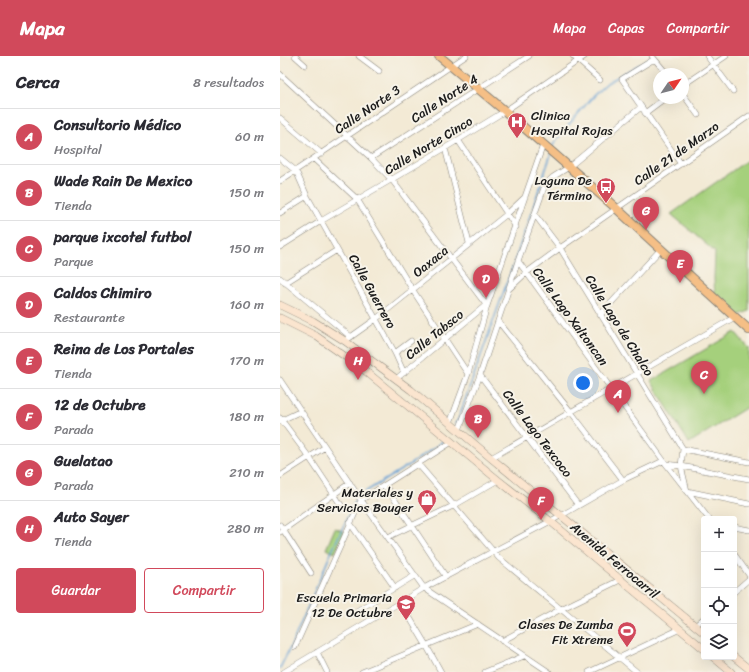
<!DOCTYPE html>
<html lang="es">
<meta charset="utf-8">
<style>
body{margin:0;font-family:Sriracha,sans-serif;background:#f7f7f7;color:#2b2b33}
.controls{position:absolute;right:12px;bottom:12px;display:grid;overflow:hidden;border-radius:4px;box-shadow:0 4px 16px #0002}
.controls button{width:36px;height:36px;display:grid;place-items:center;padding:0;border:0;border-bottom:1px solid #e1e1e2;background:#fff;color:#2b2b33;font:20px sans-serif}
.compass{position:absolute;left:373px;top:12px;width:36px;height:36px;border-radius:50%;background:#fff;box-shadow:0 4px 16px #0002;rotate:55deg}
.you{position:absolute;left:303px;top:327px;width:14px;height:14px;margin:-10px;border:3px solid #fff;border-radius:50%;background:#1a73e8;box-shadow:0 0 0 6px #1a73e833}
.badge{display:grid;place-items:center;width:26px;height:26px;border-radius:50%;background:#d1495b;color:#fff;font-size:13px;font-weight:700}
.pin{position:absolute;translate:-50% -33px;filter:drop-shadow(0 1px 2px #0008)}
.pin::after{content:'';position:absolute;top:21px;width:14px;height:12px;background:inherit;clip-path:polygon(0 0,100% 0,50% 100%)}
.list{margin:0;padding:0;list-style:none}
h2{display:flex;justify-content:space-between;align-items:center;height:52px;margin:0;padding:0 16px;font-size:17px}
h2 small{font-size:13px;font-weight:400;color:#7c7c81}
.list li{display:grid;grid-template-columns:26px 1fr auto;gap:12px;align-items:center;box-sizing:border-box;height:56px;padding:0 16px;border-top:1px solid #e1e1e2}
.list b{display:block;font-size:15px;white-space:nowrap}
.list p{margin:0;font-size:13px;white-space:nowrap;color:#7c7c81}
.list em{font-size:13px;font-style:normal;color:#7c7c81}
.actions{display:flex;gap:8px;padding:12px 16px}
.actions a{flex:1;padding:9px 0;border:1px solid #d1495b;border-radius:4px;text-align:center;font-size:14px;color:#d1495b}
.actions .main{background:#d1495b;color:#fff}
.icon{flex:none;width:22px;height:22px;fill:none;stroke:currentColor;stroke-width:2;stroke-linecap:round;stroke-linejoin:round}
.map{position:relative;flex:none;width:469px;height:616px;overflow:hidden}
header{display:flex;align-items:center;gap:24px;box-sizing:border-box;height:56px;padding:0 20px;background:#d1495b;color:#fff}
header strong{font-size:19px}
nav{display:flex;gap:22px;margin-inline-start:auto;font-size:14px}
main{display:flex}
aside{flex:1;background:#fff}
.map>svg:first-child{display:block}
.green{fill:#a5d07c;stroke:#60764c}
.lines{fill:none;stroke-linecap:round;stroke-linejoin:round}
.stream{stroke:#64a1d5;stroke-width:1.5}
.minor-casing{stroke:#888378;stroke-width:6}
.secondary-casing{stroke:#888378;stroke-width:8}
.primary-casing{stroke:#888378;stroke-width:10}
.minor{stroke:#fff;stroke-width:5}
.secondary{stroke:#fbe5cf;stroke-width:7}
.primary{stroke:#f5bf86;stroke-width:8}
.labels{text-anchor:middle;stroke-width:4;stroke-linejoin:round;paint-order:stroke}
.street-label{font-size:13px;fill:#1c1c1c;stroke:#f7f3e8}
.poi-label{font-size:13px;fill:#1c1c1c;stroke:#f7f3e8;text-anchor:end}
</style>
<header>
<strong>Mapa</strong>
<nav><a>Mapa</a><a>Capas</a><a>Compartir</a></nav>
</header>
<main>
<aside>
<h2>Cerca<small>8 resultados</small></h2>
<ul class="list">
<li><span class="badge">A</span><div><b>Consultorio Médico</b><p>Hospital</p></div><em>60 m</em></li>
<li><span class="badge">B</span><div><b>Wade Rain De Mexico</b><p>Tienda</p></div><em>150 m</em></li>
<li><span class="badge">C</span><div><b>parque ixcotel futbol</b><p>Parque</p></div><em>150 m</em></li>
<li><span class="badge">D</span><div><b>Caldos Chimiro</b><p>Restaurante</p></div><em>160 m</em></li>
<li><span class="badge">E</span><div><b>Reina de Los Portales</b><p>Tienda</p></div><em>170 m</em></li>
<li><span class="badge">F</span><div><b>12 de Octubre</b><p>Parada</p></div><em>180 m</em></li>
<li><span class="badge">G</span><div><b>Guelatao</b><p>Parada</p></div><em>210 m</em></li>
<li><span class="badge">H</span><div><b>Auto Sayer</b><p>Tienda</p></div><em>280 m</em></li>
</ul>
<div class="actions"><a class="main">Guardar</a><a>Compartir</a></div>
</aside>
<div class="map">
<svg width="469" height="616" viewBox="0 0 469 616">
<rect width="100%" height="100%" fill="#f7f3e8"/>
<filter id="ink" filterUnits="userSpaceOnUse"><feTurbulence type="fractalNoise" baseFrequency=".025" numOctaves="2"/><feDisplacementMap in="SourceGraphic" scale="8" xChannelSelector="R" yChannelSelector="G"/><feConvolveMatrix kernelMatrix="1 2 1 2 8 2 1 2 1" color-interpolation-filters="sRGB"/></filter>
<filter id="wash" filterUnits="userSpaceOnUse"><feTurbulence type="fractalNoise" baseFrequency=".012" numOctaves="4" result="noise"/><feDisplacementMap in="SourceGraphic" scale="16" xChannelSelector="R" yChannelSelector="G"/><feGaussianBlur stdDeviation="0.9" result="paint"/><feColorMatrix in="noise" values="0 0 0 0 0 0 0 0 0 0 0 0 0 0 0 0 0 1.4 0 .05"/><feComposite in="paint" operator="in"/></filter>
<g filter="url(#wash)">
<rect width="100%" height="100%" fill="#f3ead5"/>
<!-- green -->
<path class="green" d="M469 103V255L455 261 435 243 434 222 435 196 391 158Z
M455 276 469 292V350L409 387 371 325Z
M55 472 65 476 55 497 46 493Z"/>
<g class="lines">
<!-- stream -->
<path class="stream" d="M272 92 274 87 287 71 314 39 327 27 371 2
M175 368 178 364 235 204 271 98
M0 612 12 588 51 497 76 443 85 436 129 409 161 387 164 383"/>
</g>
</g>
<g filter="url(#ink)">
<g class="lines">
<defs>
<path id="minor" d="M15 0 25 9
M79 0 99 15
M293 0 320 24
M372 0 387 18
M427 0 453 35
M375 4 371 5 342 23 401 108
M0 18 91 102 112 124 207 250
M403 29 446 0
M403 38 418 59
M365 57 385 42
M0 62 42 98
M178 84 236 171
M165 92 189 187
M0 102 16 115 27 140 115 297 124 317
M91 102 249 0
M34 103 77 143 132 233 188 318
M0 125 186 0
M0 157 27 140
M255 159 280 192 403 393
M0 191 41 165 165 92 225 55 305 0
M238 205 386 408 429 463
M0 222 71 281
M5 227 57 194
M230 232 246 217 280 192 469 60
M320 259 380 194
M218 265 291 356 343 424
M65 285 96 263 227 158 245 141
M115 297 131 285
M200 319 298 449
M116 323 206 249
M0 324 81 444 144 532 269 616
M0 362 29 401 63 452
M0 365 21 355
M170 367 188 318 207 250 263 89
M179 374 200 319 238 205 265 129 273 121 289 111 361 51
M403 393 401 410 407 435 469 448
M403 393 469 406
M211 402 455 261
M138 408 219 502 357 616
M386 408 401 410 469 423
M0 420 45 391
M105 429 166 521
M70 467 115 532
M0 469 31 517
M454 471 469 474
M0 476 70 427
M108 481 175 449 218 424
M454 498 469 519
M454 536 469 523
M121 547 146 589 161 616
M75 556 134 520
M415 570 424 562
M222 585 281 553 340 524
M15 591 81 444 172 386
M37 596 47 616
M4 616 144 532 282 459 343 424 383 405
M82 616 198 568
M205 616 244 600
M309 616 400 573"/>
<path id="secondary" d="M0 249 33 265 65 285 131 334 211 402 424 577
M0 262 36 280 83 313 218 424 270 465 424 593
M433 601 451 616
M454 601 469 613"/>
<path id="primary" d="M159 0 225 55 336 152 469 274"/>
</defs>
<!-- minor casing -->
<use href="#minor" class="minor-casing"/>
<!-- secondary casing -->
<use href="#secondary" class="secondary-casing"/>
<!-- primary casing -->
<use href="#primary" class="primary-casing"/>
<!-- minor -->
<use href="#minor" class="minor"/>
<!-- secondary -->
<use href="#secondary" class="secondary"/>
<!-- primary -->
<use href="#primary" class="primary"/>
</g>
</g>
<!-- icons -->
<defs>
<symbol id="hospital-pin" viewBox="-11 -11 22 30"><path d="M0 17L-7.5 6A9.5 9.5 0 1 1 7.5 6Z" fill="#d1495b" stroke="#f7f3e8"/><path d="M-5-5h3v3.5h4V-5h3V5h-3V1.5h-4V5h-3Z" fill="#fff"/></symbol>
<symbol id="bus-pin" viewBox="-11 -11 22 30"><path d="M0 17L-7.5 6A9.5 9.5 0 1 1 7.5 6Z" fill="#d1495b" stroke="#f7f3e8"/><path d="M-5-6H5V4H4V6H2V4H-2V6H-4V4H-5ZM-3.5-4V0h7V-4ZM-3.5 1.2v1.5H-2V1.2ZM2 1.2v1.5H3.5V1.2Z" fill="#fff"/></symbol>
<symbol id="shop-pin" viewBox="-11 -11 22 30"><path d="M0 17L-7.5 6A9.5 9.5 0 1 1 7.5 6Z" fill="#d1495b" stroke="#f7f3e8"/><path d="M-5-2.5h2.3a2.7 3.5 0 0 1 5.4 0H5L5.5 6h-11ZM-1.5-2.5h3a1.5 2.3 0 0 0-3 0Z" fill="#fff"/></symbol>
<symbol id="school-pin" viewBox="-11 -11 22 30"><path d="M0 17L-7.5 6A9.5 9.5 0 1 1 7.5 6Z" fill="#d1495b" stroke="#f7f3e8"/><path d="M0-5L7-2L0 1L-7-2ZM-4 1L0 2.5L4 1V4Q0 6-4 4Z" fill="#fff"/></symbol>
<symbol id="stadium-pin" viewBox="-11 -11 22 30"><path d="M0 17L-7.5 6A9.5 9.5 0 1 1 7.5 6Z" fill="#d1495b" stroke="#f7f3e8"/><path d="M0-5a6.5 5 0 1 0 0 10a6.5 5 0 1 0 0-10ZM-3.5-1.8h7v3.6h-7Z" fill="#fff"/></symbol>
</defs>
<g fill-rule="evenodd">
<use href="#hospital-pin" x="226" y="55" width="22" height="30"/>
<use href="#bus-pin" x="315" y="120" width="22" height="30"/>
<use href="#shop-pin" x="136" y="432" width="22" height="30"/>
<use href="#school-pin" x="115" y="537" width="22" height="30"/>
<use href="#stadium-pin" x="336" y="564" width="22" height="30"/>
</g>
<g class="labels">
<!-- street labels -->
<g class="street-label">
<text transform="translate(164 42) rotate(-33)" y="5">Calle Norte 4</text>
<text transform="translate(87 53) rotate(-34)" y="5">Calle Norte 3</text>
<text transform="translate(148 89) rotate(-31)" y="5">Calle Norte Cinco</text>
<text transform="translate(396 97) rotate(-35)" y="5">Calle 21 de Marzo</text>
<text transform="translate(150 205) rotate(-39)" y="5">Oaxaca</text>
<text transform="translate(93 235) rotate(61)" y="5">Calle Guerrero</text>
<text transform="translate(291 260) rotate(54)" y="5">Calle Lago Xaltoncan</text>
<text transform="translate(340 269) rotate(58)" y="5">Calle Lago de Chalco</text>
<text transform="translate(154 278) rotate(-39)" y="5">Calle Tabsco</text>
<text transform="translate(258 377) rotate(53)" y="5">Calle Lago Texcoco</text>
<text transform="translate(335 504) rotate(40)" y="5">Avenida Ferrocarril</text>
</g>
<!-- poi labels -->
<g class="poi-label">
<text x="251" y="64" text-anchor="start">Clinica<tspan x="251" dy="15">Hospital Rojas</tspan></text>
<text x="312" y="129">Laguna De<tspan x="312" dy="15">Término</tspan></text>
<text x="133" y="441">Materiales y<tspan x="133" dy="15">Servicios Bouger</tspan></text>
<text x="112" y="546">Escuela Primaria<tspan x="112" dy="15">12 De Octubre</tspan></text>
<text x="333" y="573">Clases De Zumba<tspan x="333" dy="15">Fit Xtreme</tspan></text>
</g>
</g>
</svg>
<div class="controls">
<button>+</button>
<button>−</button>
<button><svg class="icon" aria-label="locate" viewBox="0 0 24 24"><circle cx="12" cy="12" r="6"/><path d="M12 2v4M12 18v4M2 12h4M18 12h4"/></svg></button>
<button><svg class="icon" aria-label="layers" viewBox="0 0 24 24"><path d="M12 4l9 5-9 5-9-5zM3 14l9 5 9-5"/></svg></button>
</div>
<svg class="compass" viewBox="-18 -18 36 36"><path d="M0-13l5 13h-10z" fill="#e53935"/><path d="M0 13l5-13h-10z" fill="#7c7c81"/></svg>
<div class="you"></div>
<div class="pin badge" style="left:338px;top:357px">A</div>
<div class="pin badge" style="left:198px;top:382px">B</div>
<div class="pin badge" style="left:424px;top:338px">C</div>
<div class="pin badge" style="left:206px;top:242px">D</div>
<div class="pin badge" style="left:400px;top:227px">E</div>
<div class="pin badge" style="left:261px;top:464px">F</div>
<div class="pin badge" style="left:366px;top:174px">G</div>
<div class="pin badge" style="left:78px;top:324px">H</div>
</div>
</main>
